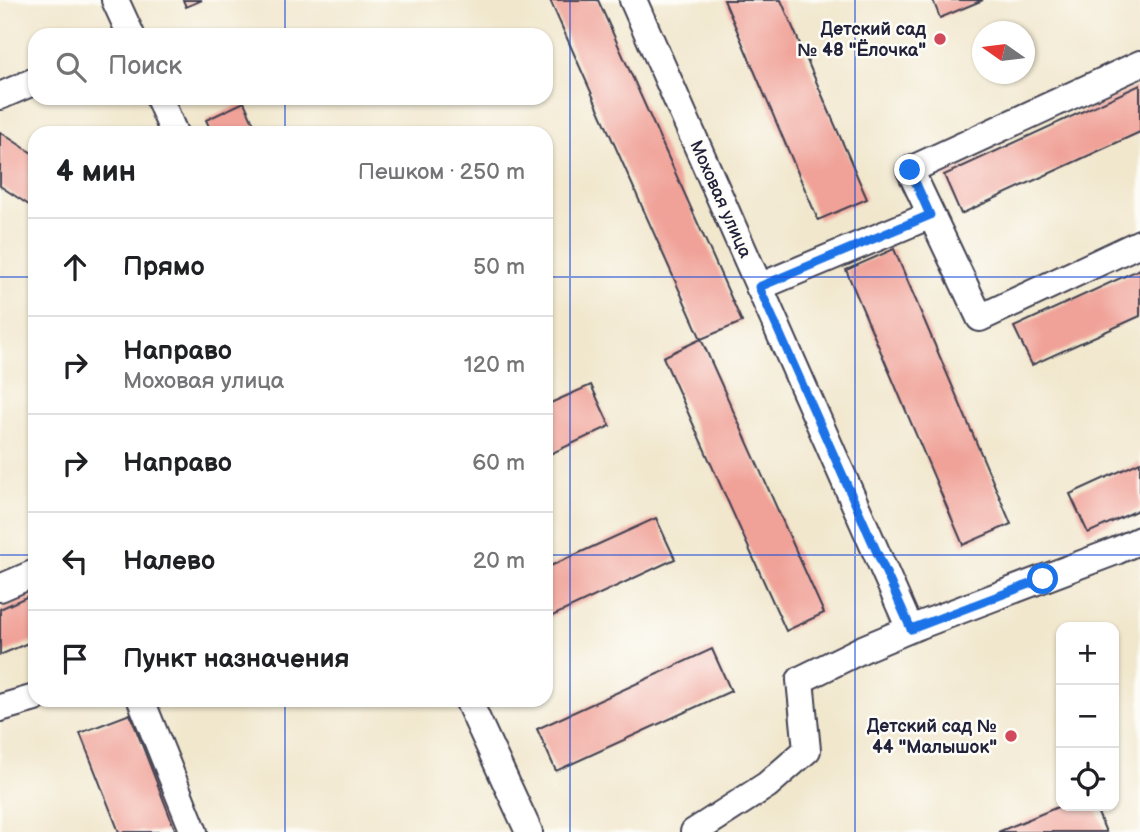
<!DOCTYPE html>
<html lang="ru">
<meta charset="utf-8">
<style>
body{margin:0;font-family:"Balsamiq Sans",sans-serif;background:#f6f6f6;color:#202124}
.controls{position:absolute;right:21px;bottom:21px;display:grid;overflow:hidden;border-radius:14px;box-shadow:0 2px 5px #0004}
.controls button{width:63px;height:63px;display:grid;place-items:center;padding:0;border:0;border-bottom:2px solid #e0e0e0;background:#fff;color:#202124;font:35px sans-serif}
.compass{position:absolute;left:972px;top:21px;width:63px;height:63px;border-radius:50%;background:#fff;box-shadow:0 2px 5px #0004;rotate:284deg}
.stop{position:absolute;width:21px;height:21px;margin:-16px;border:5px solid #1a73e8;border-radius:50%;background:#fff}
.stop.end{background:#1a73e8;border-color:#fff;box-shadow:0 2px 7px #0008}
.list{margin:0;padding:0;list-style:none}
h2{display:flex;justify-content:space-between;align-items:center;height:91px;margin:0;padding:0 28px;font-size:30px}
h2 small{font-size:23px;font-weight:400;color:#757577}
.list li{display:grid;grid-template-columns:46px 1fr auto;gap:21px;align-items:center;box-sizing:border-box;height:98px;padding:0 28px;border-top:2px solid #e0e0e0}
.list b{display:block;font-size:26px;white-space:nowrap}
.list p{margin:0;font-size:23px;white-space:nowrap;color:#757577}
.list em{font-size:23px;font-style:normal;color:#757577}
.icon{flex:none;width:38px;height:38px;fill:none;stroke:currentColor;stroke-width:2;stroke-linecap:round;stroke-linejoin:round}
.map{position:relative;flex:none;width:1140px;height:832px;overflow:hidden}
.search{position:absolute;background:#fff;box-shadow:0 2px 5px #0004;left:28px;top:28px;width:525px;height:77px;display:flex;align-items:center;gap:18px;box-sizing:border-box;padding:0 24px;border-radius:21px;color:#757577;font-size:26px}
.panel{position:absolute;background:#fff;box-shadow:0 2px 5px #0004;left:28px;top:126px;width:525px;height:581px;border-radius:21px}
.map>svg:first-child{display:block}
.building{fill:#f0a298}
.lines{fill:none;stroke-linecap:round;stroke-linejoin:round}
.minor-casing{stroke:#414051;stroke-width:30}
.minor{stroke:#fff;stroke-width:26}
.route{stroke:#1a73e8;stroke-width:9}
.grid{fill:none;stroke:#1d4ed8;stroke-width:2;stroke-opacity:0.55}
.poi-dot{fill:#d1495b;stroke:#fdfcf7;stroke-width:2.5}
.labels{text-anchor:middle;stroke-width:5;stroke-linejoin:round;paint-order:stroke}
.poi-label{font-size:18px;font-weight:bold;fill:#22223b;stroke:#fdfcf7;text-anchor:end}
.street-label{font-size:18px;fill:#22223b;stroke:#fdfcf7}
</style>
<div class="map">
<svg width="1140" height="832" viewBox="0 0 1140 832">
<rect width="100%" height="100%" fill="#fdfcf7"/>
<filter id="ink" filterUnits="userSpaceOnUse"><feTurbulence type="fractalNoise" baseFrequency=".0143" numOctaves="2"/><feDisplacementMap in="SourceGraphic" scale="14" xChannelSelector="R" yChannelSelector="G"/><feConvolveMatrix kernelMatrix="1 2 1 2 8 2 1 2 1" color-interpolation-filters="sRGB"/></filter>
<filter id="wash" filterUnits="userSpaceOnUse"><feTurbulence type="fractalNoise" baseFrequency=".00686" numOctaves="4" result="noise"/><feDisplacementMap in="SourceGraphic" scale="28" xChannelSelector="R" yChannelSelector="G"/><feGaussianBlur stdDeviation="1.57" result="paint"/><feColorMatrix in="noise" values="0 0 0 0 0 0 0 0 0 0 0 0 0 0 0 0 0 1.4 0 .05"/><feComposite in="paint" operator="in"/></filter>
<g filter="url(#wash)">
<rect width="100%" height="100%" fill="#f1e7cd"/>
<g id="blocks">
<!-- building -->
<path class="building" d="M183 0H202L186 7Z
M550 0H598L742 322 701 339 824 613 786 631 663 357 701 339Z
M724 0H781L867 199 818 220Z
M933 0H983L940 18Z
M1140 85V132L961 214 944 175Z
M244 102 258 133H212L206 120Z
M0 132 35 155V209L0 186Z
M894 249 1011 524 963 545 846 270Z
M1140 269V316L1032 365 1014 327Z
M591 385 610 426 546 456V405Z
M1140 462V509L1088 533 1070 494Z
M656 518 675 559 546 619V568Z
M35 593V640L0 655V609Z
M712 649 731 691 556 771 537 729Z
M130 714 176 832H119L80 733Z
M1060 806H1095L1106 832H998Z"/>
</g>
</g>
<g filter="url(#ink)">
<use href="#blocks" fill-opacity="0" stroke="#414051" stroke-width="2"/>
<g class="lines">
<defs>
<path id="minor" d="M115 0 131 35
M633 0 910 629
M1140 64 910 170 980 318 1140 243
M0 96 35 81
M159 98 174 133
M759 287 931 215
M0 588 35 573
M141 700 194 832
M468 700 529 832
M0 708 35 698
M694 832 767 785 807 750 800 680 865 648 910 629 1116 551 1140 540"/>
</defs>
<!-- minor casing -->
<use href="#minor" class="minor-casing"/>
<!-- minor -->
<use href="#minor" class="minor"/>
</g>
</g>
<g class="lines" filter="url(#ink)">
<!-- route -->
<path class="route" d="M910 170 930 215 759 287 911 629 1043 579"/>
</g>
<!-- grid -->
<path class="grid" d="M285 0V35M570 0V832M855 0V832M285 98V133M0 277H35M546 277H1140M0 555H35M546 555H1140M285 700V832"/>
<!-- markers -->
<g class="poi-dot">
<circle cx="940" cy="39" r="7"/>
<circle cx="1011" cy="736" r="7"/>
</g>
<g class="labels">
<!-- poi labels -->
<g class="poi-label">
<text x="926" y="35">Детский сад<tspan x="926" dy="21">№ 48 "Ёлочка"</tspan></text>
<text x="997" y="732">Детский сад №<tspan x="997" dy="21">44 "Малышок"</tspan></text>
</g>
<!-- street labels -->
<g class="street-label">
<text transform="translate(721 199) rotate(66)" y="6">Моховая улица</text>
</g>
</g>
</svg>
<div class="controls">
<button>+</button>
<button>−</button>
<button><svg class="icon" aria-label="locate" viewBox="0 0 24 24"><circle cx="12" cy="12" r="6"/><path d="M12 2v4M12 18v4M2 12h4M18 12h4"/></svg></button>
</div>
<svg class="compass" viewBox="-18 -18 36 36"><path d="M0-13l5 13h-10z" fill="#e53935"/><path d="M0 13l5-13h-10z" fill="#757577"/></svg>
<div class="stop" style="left:1043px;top:579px"></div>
<div class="stop end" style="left:910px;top:170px"></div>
<div class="search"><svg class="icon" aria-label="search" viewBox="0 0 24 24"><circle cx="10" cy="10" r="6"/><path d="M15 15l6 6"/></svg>Поиск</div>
<section class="panel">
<h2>4 мин<small>Пешком · 250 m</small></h2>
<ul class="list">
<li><svg class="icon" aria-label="ahead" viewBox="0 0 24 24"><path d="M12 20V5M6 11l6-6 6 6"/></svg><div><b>Прямо</b></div><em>50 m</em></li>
<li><svg class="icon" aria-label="right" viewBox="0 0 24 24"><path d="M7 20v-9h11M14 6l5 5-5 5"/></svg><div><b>Направо</b><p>Моховая улица</p></div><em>120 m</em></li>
<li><svg class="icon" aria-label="right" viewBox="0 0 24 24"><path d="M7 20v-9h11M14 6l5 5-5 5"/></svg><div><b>Направо</b></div><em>60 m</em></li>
<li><svg class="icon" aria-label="left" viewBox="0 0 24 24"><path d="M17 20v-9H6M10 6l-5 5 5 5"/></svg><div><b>Налево</b></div><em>20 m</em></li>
<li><svg class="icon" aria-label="arrive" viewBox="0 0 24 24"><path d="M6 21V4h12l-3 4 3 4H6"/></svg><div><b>Пункт назначения</b></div></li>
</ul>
</section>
</div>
